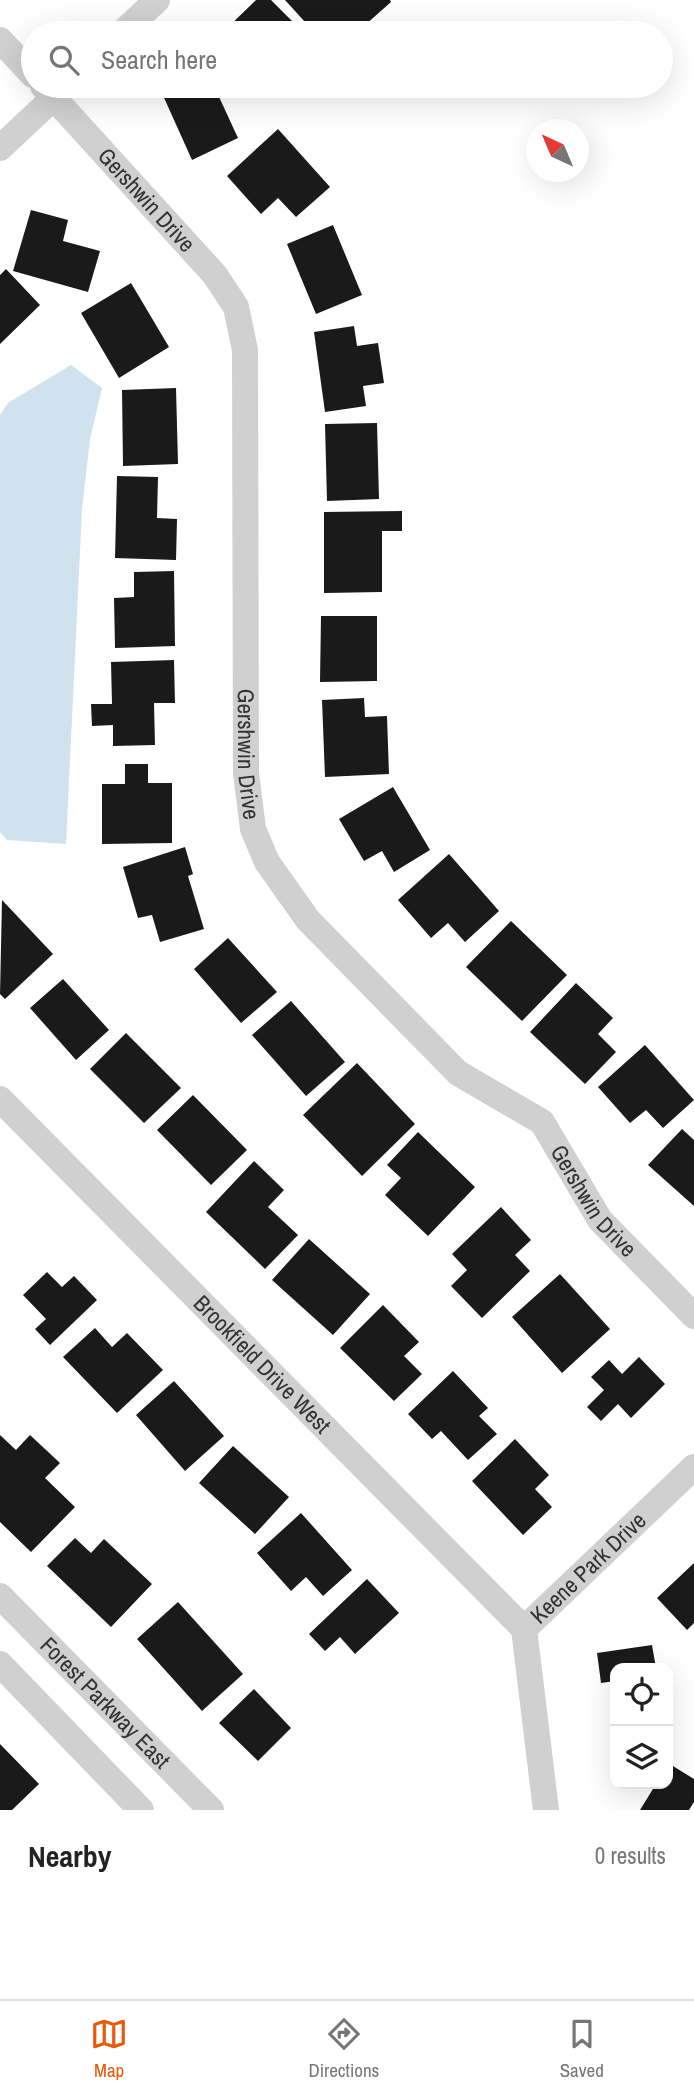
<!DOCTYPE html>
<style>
body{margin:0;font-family:"Archivo Narrow",sans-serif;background:#f6f6f6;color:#222}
.controls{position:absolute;right:21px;bottom:21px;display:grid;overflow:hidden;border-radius:14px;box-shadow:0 7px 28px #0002}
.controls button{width:63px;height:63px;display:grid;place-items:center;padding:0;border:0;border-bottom:2px solid #e0e0e0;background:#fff;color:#222;font:35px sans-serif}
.compass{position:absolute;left:526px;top:119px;width:63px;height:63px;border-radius:50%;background:#fff;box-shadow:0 7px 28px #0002;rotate:316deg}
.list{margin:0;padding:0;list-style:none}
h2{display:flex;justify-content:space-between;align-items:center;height:91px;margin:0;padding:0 28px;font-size:30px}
h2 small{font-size:23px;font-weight:400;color:#767676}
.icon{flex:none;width:38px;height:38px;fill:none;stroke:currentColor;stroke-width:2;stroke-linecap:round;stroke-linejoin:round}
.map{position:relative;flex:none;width:694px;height:1810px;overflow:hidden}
.search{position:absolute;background:#fff;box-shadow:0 7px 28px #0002;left:21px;right:21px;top:21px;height:77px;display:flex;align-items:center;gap:18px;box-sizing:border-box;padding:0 24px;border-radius:38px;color:#767676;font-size:26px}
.sheet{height:189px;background:#fff}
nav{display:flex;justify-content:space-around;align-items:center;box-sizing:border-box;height:98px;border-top:2px solid #e0e0e0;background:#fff;font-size:19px;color:#767676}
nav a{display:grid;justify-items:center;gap:4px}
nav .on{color:#ea580c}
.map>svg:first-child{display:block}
.water{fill:#cfe2ee}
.building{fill:#1a1a1a}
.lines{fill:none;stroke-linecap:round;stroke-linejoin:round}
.minor{stroke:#d0d0d0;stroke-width:26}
.labels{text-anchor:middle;stroke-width:7;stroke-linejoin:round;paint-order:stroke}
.street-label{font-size:23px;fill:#333;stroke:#fff}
</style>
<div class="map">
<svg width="694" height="1810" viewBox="0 0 694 1810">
<rect width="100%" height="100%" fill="#fff"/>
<!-- water -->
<path class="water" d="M71 365 102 388 90 439 82 509 66 844 7 840 0 832V415L8 403Z"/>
<!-- building -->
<path class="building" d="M256 0H271L304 33H222Z
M285 0H390L391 2 356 33H315Z
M171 86H214L238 138 192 160 161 91Z
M278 129 330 187 296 217 278 198 261 214 227 176Z
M31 210 68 220 63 241 100 251 88 292 13 271Z
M333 225 362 295 316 314 287 244Z
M6 269 40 305 0 344V275Z
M131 283 169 347 119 378 81 313Z
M354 326 357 346 378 343 384 383 363 386 366 406 325 412 314 332Z
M176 388 178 464 123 466 122 390Z
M377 423 379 499 327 501 325 424Z
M117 476 158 477 157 518 177 519 176 560 115 558Z
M402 511V531H382V592L324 593V512Z
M174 571 175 646 115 648 114 598 134 597V572Z
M321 616H377V681L320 682Z
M174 660 175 703H154L155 745 113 746V725L92 726 91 704H112L111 662Z
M364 698 365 717 387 716 389 774 325 777 322 700Z
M125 764H148V783H172V843L102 844V784H125Z
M393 787 430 850 394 872 382 851 364 861 339 819Z
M185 847 193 874 188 876 204 929 160 942 152 915 138 918 123 867Z
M449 854 499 911 465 942 448 923 431 938 398 900Z
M2 900 53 954 5 999 0 994Z
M511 921 567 975 522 1021 466 967Z
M228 938 277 992 241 1023 194 969Z
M63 979 109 1030 76 1060 30 1008Z
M576 983 613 1018 598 1034 616 1052 585 1084 530 1032Z
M291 1001 345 1062 306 1096 252 1035Z
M126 1033 181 1088 144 1123 90 1069Z
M645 1045 694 1100 663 1128 646 1110 630 1123 598 1087Z
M357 1063 415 1124 362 1176 303 1115Z
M193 1095 247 1150 211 1185 157 1130Z
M682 1129 694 1140V1206L648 1165Z
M418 1132 475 1187 428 1236 385 1195 401 1178 387 1165Z
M254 1161 284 1190 268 1207 298 1235 265 1269 206 1212Z
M501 1207 531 1240 515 1255 530 1271 482 1318 451 1286 467 1270 452 1254Z
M309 1239 370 1294 333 1335 272 1280Z
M47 1272 62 1287 74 1276 97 1300 50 1345 35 1329 46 1319 23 1295Z
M560 1274 610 1329 562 1373 512 1317Z
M383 1305 419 1342 404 1356 422 1374 394 1401 340 1348Z
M95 1328 112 1347 127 1333 163 1370 117 1413 63 1357Z
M639 1357 665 1384 631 1418 618 1404 601 1421 587 1407 604 1390 591 1377 609 1360 622 1374Z
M453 1371 488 1408 479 1416 497 1434 468 1460 441 1431 432 1439 408 1414Z
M174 1381 224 1436 185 1471 136 1415Z
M0 1435 16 1450 30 1435 60 1463 45 1478 75 1507 31 1552 0 1522Z
M515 1439 549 1475 535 1489 552 1507 523 1535 472 1481Z
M233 1446 289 1497 255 1534 199 1483Z
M301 1513 352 1570 323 1596 306 1577 291 1591 257 1553Z
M75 1538 91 1553 104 1539 152 1584 111 1627 47 1566Z
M694 1563V1623L687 1630 657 1598Z
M367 1579 399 1613 355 1654 340 1637 325 1651 309 1634Z
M178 1602 243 1674 202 1711 137 1639Z
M652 1645 656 1668H615V1681L601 1683 597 1653Z
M254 1689 291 1728 258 1761 219 1723Z
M0 1744 39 1784 12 1810H0Z
M668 1763 694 1779V1802L689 1810H640L656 1784H668Z"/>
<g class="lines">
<!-- minor -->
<g class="minor">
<path d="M122 33 157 0"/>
<path d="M0 40 33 75"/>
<path id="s1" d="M43 86 215 275 236 307 245 350 246 773 253 829 267 862 308 920 458 1073 542 1122 600 1220 694 1316"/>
<path d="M0 148 65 87"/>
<path id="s2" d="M0 1099 524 1629"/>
<path id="s3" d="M0 1596 211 1810"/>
<path d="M0 1664 141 1810"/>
<path id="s4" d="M546 1810 524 1629 694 1467"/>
</g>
</g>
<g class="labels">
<!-- street labels -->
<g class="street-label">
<text dy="8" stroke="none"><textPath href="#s1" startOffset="154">Gershwin Drive</textPath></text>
<text dy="8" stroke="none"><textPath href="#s1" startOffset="742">Gershwin Drive</textPath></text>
<text dy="8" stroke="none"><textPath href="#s1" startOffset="1330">Gershwin Drive</textPath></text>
<text dy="8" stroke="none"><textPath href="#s2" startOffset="373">Brookfield Drive West</textPath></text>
<text dy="8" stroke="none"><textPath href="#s4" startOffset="271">Keene Park Drive</textPath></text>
<text dy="8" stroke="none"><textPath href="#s3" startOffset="150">Forest Parkway East</textPath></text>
</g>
</g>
</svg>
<div class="controls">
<button><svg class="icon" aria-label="locate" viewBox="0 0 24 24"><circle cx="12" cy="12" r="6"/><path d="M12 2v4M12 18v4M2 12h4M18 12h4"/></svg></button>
<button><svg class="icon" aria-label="layers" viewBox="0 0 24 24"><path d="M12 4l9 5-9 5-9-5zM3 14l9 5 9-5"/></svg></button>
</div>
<svg class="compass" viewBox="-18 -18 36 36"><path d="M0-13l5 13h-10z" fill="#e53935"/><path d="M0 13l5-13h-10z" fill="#767676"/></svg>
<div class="search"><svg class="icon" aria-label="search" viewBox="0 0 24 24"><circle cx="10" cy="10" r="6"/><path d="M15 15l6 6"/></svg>Search here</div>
</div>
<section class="sheet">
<h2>Nearby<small>0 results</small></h2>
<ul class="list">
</ul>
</section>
<nav>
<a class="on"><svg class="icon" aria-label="map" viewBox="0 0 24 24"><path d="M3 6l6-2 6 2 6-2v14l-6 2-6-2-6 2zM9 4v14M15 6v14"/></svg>Map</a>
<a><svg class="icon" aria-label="directions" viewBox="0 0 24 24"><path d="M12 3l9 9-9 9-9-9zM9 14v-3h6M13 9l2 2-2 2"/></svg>Directions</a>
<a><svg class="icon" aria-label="saved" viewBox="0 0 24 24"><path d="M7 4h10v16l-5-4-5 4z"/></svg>Saved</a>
</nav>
